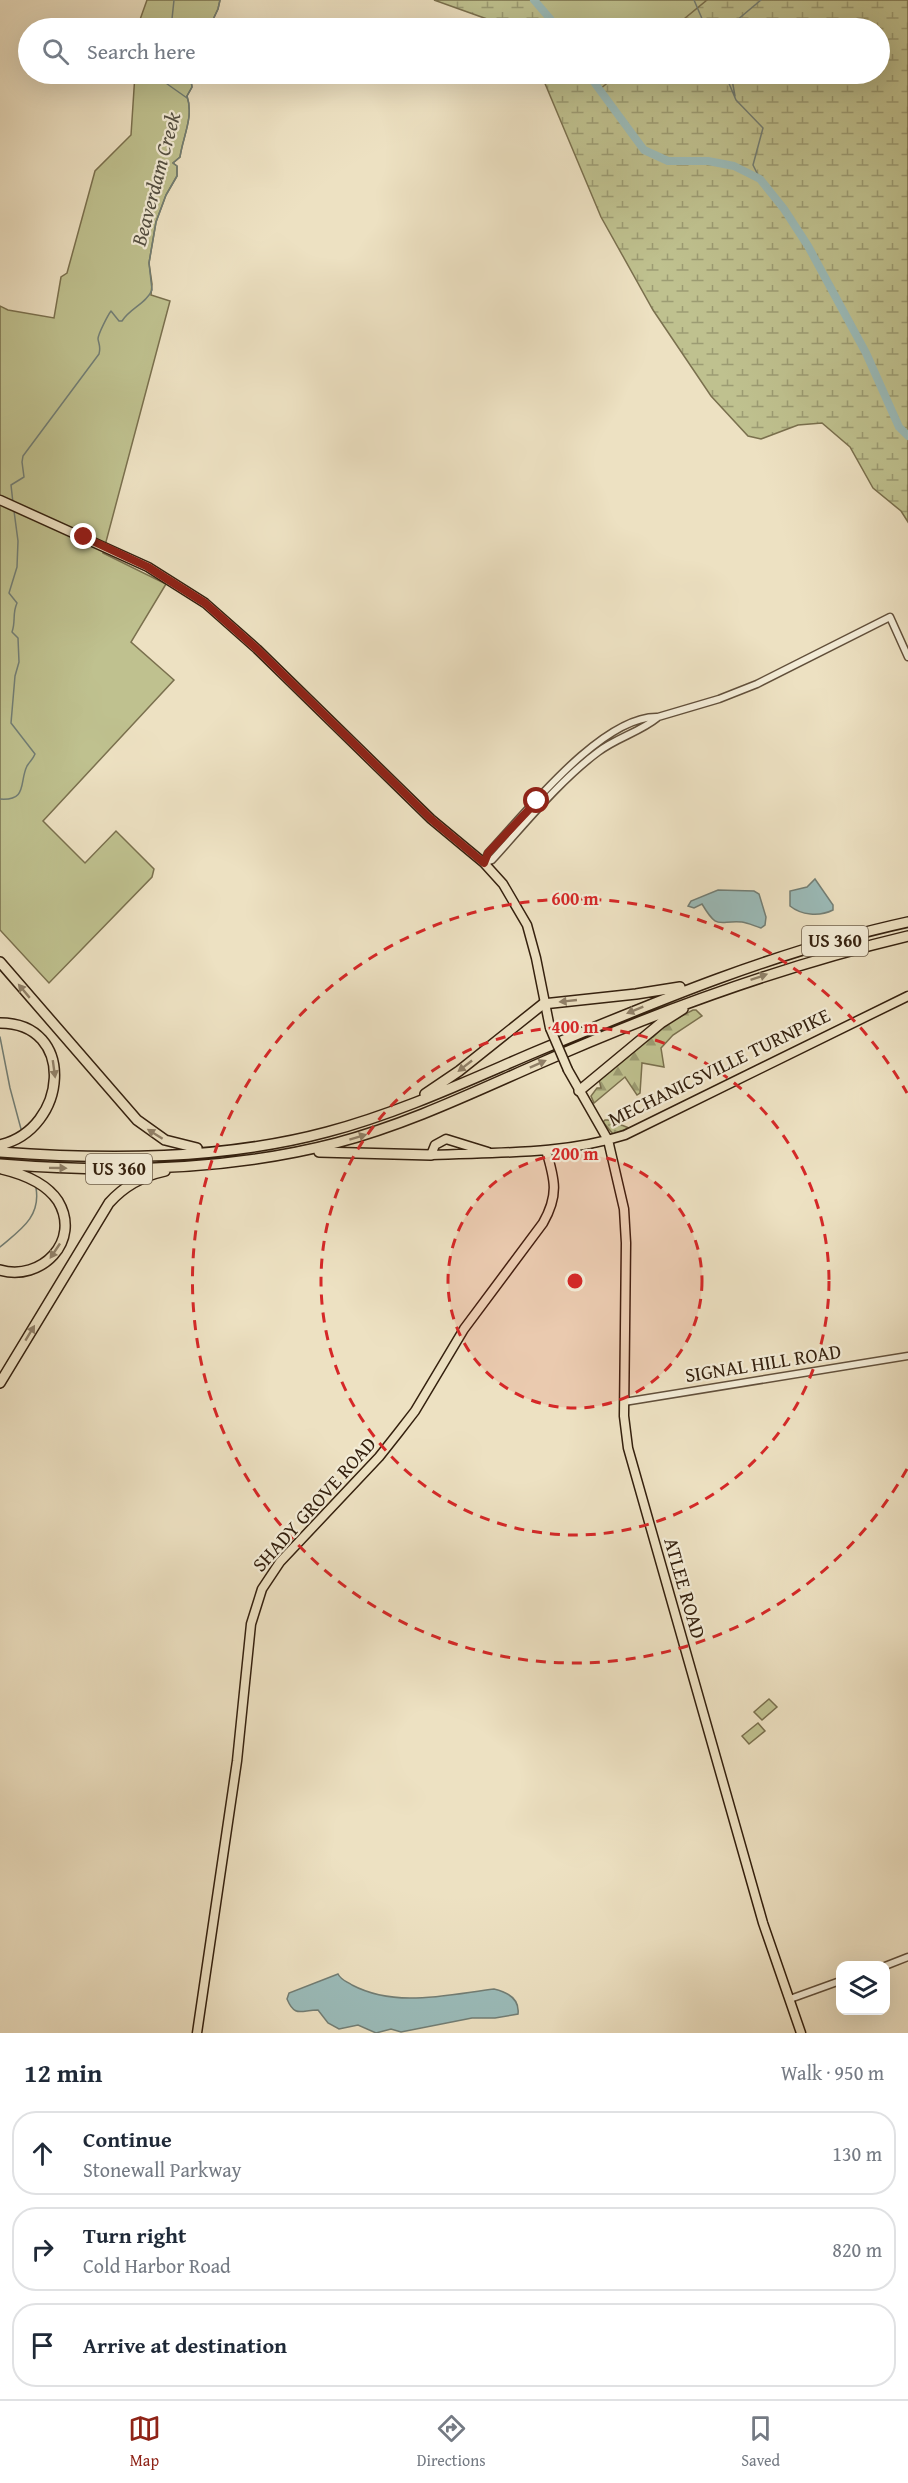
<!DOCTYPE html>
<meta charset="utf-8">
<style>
body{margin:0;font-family:"Gentium Book Plus",serif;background:#f2f2f3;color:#1f2937}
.controls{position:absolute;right:18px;bottom:18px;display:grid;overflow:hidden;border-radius:12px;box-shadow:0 6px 24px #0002}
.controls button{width:54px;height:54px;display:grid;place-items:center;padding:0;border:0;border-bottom:2px solid #e0e1e3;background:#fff;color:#1f2937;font:30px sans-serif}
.stop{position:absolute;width:18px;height:18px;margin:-14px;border:4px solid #8f2418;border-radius:50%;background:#fff}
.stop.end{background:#8f2418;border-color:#fff;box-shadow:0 2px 6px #0008}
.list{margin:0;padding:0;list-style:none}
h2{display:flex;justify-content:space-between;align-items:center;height:78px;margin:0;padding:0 24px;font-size:26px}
h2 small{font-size:20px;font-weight:400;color:#747a83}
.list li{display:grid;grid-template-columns:39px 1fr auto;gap:18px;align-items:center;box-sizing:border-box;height:84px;margin:0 12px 12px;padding:0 12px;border:2px solid #e0e1e3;border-radius:24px}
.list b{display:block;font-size:22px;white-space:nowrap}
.list p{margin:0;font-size:20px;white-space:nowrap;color:#747a83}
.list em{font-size:20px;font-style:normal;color:#747a83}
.icon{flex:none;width:33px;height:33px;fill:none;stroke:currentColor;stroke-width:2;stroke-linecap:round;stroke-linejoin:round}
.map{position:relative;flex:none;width:908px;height:2033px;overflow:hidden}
.search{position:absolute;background:#fff;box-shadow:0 6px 24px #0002;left:18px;right:18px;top:18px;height:66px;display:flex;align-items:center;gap:15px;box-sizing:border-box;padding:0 21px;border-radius:33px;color:#747a83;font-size:22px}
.sheet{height:366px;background:#fff}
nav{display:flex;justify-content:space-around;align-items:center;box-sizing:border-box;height:84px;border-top:2px solid #e0e1e3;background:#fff;font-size:16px;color:#747a83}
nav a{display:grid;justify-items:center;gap:3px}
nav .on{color:#8f2418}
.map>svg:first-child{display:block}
.grass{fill:url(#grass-dots);stroke:#7a704e;stroke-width:1.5}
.forest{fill:url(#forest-firs);stroke:#7a704e;stroke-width:1.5}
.wetland{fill:url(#wetland-marsh);stroke:#7a704e;stroke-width:1.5}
.green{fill:#bfc18f;stroke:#7a704e;stroke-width:1.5}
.water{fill:#9bbcba;stroke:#727e75;stroke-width:1.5}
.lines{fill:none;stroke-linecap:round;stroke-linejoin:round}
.stream{stroke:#727e75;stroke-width:1.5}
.river{stroke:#9bbcba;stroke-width:8}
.minor-casing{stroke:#62503b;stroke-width:9}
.major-casing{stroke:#34200e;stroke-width:11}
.highway-casing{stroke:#34200e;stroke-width:12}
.minor{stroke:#f3ecd7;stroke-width:6}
.major{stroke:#ede1c2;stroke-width:8}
.highway{stroke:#ede1c2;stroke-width:9}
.major-bridge-casing{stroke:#34200e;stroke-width:11;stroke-linecap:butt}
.major-bridge{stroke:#ede1c2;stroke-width:8}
.oneway{fill:#908068}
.route{stroke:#8f2418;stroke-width:8}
.ring{fill:none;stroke:#d62828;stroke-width:3;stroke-dasharray:10 8}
.labels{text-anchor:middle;stroke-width:4.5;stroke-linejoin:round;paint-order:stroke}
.shield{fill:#f3ecd7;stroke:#6d5d4a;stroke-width:1.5}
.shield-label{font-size:18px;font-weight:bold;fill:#34200e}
.street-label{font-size:20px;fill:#34200e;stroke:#f3ecd7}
.water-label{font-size:21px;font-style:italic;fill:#534f42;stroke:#f3ecd7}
.centre{fill:#d62828;stroke:#f3ecd7;stroke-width:3}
.ring-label{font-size:18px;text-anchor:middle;font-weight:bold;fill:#d62828;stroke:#f3ecd7;stroke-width:4.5;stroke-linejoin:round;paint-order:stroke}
</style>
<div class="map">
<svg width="908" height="2033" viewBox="0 0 908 2033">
<defs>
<pattern id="grass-dots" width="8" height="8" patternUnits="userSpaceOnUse" patternTransform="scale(1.5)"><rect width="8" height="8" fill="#bfc18f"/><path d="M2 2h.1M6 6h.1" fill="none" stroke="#9c9c73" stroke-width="1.8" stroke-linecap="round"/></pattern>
<pattern id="forest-firs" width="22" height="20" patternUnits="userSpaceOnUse" patternTransform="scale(1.5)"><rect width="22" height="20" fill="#bfc18f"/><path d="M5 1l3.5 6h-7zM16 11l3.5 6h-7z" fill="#9c9c73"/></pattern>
<pattern id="wetland-marsh" width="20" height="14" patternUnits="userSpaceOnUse" patternTransform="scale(1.5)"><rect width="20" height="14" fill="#bfc18f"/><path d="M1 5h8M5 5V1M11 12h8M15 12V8" fill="none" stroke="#9c9c73"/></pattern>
</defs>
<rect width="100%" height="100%" fill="#ede1c2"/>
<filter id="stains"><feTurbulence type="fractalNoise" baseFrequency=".00333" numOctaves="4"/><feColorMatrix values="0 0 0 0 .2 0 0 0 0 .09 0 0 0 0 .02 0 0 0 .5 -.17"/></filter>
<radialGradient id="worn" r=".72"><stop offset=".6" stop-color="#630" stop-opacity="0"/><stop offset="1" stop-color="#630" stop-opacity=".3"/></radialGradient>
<!-- grass -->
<path class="grass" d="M605 1120H609L629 1128 613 1134 603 1122Z"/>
<!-- forest -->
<path class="forest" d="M693 1010H696L702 1016 673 1035 661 1048 664 1067 642 1063 640 1093 637 1095 625 1077 594 1103 591 1096 597 1088H601L599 1079 644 1041 653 1037 668 1023Z"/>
<!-- wetland -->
<path class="wetland" d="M434 0H908V522L901 511 873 488 850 447 822 423 798 425 761 439 748 436 711 396 653 310 601 217 541 74H880V28H500L487 19Z"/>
<!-- green -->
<path class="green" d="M147 0H220L218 9 209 28H137Z
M534 0H707L673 28H558Z
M135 74H190L192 87 187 96C194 117 183 136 180 157L173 163 177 166V176L166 195 156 222 149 263 152 284 151 295 170 301 103 553 166 584 131 642 174 680 43 821 85 863 116 831 154 869 152 877 49 983 0 930V306L8 310 54 318 61 277 67 273 95 171 131 135Z
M588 74H618L599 90Z
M769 1699 777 1707 762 1720 754 1712Z
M758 1723 765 1731 749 1744 742 1736Z"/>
<!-- water -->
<path class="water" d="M815 879 833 905V910C819 917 801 915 790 906V891L807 887Z
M718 890 754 891 759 894 766 917 765 925 761 928C754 926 749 923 742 922 718 920 718 931 702 904L694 908 688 906 691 901Z
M338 1974C341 1980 346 1981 352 1985 396 2008 446 1995 494 1989 507 1992 520 1998 518 2014L495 2018H472L401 2032 391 2029 376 2033 358 2025 339 2029 328 2023 318 2010C301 2010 295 2018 287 1999L289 1993Z"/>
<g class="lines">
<!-- stream -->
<path class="stream" d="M694 0 706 28
M168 28 172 19 174 0
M209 28 218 9 220 0
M734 28 736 21 761 0
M153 74 187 98
M725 74 736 100 763 128 753 165 760 179
M731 74 735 96
M13 503 11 485 24 477 22 462 23 456 99 354C101 347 99 345 98 339 98 334 108 315 111 311L119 321H122C130 308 146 304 152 290L149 263 156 222 166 195 177 176V166L173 163 180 157C183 136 194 117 187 96L192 87 190 74
M0 799C28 801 19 782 27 766 30 761 33 759 35 754L11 723 15 676 19 662 18 638 12 632C16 621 12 614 17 603L9 593 17 567 18 541 14 511
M0 1037 10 1088 21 1129
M0 1247C20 1230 41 1217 36 1188"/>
<!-- river -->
<path class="river" d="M534 0 558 28
M588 74 644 150 668 161H708L734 166 760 179 784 209 808 246 866 353 899 427 908 436"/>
<defs>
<path id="minor" d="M484 863 488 853C525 814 602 715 658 717L719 699 757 684 890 617 908 657
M484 863 492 860C525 824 559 781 598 752 616 738 640 732 657 718
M624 1402 908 1356
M885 1966 908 1957
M790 1999 840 1981"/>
<path id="major" d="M0 500 148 567 205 603 257 649 431 819 484 863 503 884 527 925 536 958 550 1028
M568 1070 608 1140 624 1209 626 1243 624 1416 628 1448 763 1923 801 2033
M488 1152 446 1139 435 1145 431 1155C496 1152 562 1155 625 1135L908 996
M197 2033 237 1761 251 1624 262 1589 280 1562 379 1457 398 1433 415 1411 464 1329 543 1223C559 1195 555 1180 546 1150"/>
<path id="highway" d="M0 962 137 1120 165 1140 197 1148
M0 1023C77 1023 68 1129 0 1145
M579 1091 661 1023 683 1009
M425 1094 459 1071 543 1004 636 994 680 987
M0 1152C107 1160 222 1160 327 1132 399 1113 467 1081 535 1052 657 1001 779 950 908 922
M319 1152 431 1155
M0 1164C111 1173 228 1171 336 1143 416 1122 490 1084 566 1052 678 1004 790 964 908 936
M0 1270C41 1282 82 1241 58 1201 46 1183 23 1174 2 1169
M0 1383 109 1203C124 1186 142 1176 165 1171"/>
</defs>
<!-- minor casing -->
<use href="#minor" class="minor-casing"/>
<!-- major casing -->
<use href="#major" class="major-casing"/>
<!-- highway casing -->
<use href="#highway" class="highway-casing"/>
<!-- minor -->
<use href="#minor" class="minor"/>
<!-- major -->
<use href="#major" class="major"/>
<!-- highway -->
<use href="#highway" class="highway"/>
<defs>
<path id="major-bridge" d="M550 1028 568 1070"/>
</defs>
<!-- major-bridge casing -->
<use href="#major-bridge" class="major-bridge-casing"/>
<!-- major-bridge -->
<use href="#major-bridge" class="major-bridge"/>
</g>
<!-- one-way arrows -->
<defs><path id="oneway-solid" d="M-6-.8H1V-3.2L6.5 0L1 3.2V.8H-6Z" transform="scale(1.5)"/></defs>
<g class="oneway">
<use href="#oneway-solid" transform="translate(759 977) rotate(-19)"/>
<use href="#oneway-solid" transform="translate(24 991) rotate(-130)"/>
<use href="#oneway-solid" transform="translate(568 1001) rotate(174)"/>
<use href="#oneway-solid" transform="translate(635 1010) rotate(158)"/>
<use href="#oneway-solid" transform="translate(538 1064) rotate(-24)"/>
<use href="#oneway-solid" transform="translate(465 1066) rotate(142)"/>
<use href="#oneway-solid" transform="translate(54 1069) rotate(82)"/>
<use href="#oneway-solid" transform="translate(155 1134) rotate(-148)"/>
<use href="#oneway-solid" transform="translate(358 1137) rotate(-17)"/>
<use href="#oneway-solid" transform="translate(58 1168) rotate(1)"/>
<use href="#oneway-solid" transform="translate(55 1251) rotate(124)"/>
<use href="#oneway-solid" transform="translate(30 1333) rotate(-59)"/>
</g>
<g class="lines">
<!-- route -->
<path class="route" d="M84 537 148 567 205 603 257 649 431 819 484 863 488 853 537 801"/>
</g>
<!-- distance rings -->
<circle cx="575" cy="1281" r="127" fill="#d62828" fill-opacity=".12"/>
<g class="ring">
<circle cx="575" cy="1281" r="127"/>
<circle cx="575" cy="1281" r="254"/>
<path d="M907 1469A382 382 0 1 1 907 1093"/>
</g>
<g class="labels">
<!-- shield labels -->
<g class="shield">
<rect x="802" y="926" width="66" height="30" rx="4.5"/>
<rect x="86" y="1154" width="66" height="30" rx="4.5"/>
</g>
<g class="shield-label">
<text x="835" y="947">US 360</text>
<text x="119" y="1175">US 360</text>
</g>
<!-- street labels -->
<g class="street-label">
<text transform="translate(719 1067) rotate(-26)" y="7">MECHANICSVILLE TURNPIKE</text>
<text transform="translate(763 1363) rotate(-9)" y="7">SIGNAL HILL ROAD</text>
<text transform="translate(314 1504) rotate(-48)" y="7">SHADY GROVE ROAD</text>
<text transform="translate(685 1588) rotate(74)" y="7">ATLEE ROAD</text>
</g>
<!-- water labels -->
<g class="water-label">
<text transform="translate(156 179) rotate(-75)" y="7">Beaverdam Creek</text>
</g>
</g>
<circle cx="575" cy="1281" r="9" class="centre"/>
<g class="ring-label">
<text x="575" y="905">600 m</text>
<text x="575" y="1033">400 m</text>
<text x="575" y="1160">200 m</text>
</g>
<rect width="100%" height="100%" filter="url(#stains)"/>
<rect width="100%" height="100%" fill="url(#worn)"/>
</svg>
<div class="controls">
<button><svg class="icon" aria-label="layers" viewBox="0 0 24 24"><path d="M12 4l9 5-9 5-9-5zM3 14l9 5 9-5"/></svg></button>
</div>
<div class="stop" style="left:537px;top:801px"></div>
<div class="stop end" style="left:84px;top:537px"></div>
<div class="search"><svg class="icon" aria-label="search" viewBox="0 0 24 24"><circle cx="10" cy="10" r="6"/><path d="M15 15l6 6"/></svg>Search here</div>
</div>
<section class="sheet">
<h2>12 min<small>Walk · 950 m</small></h2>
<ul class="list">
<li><svg class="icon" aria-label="ahead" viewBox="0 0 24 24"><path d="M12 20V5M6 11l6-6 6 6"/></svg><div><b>Continue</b><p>Stonewall Parkway</p></div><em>130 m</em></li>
<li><svg class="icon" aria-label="right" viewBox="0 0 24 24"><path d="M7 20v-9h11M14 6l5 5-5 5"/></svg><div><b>Turn right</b><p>Cold Harbor Road</p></div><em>820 m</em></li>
<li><svg class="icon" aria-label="arrive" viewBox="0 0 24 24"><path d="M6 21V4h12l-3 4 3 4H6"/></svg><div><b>Arrive at destination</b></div></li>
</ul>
</section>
<nav>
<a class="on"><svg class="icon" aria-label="map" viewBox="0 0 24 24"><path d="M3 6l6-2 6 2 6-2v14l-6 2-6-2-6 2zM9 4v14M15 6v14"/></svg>Map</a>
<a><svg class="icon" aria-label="directions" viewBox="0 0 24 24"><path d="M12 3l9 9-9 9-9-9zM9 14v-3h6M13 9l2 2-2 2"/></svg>Directions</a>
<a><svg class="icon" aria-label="saved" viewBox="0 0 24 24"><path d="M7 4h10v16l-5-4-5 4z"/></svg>Saved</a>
</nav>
